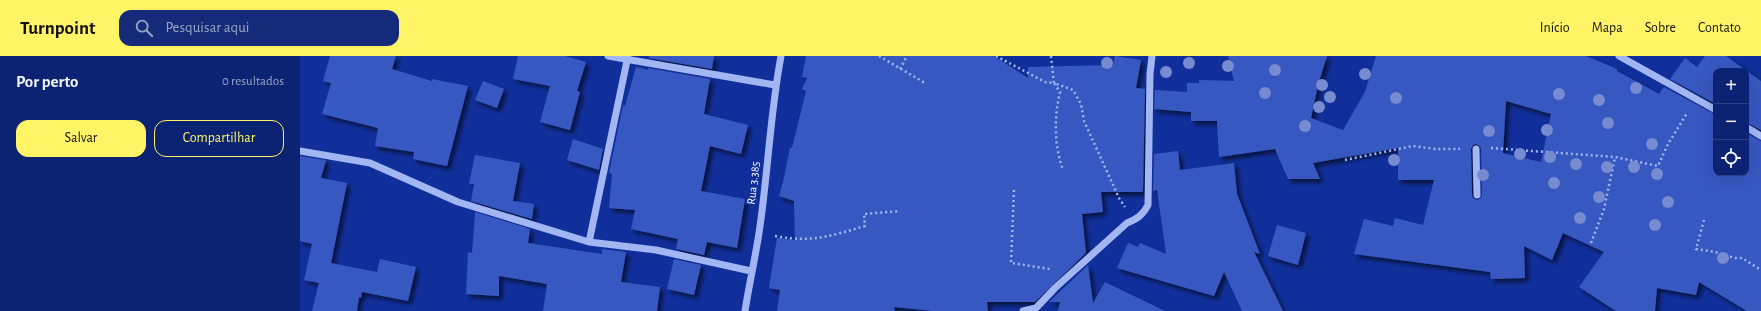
<!DOCTYPE html>
<html lang="pt">
<meta charset="utf-8">
<style>
body{margin:0;font-family:"Alegreya Sans",sans-serif;background:#152b79;color:#f1f3f6}
.controls{position:absolute;right:12px;top:12px;display:grid;overflow:hidden;border-radius:8px;box-shadow:0 4px 16px #0002}
.controls button{width:36px;height:36px;display:grid;place-items:center;padding:0;border:0;border-bottom:1px solid #2c4086;background:#0c2374;color:#f1f3f6;font:20px sans-serif}
.list{margin:0;padding:0;list-style:none}
h2{display:flex;justify-content:space-between;align-items:center;height:52px;margin:0;padding:0 16px;font-size:17px}
h2 small{font-size:13px;font-weight:400;color:#9aa4c5}
.actions{display:flex;gap:8px;padding:12px 16px}
.actions a{flex:1;padding:9px 0;border:1px solid #fff466;border-radius:12px;text-align:center;font-size:14px;color:#fff466}
.actions .main{background:#fff466;color:#111}
.icon{flex:none;width:22px;height:22px;fill:none;stroke:currentColor;stroke-width:2;stroke-linecap:round;stroke-linejoin:round}
.map{position:relative;flex:none;width:1461px;height:255px;overflow:hidden}
header{display:flex;align-items:center;gap:24px;box-sizing:border-box;height:56px;padding:0 20px;background:#fff466;color:#111}
header strong{font-size:19px}
nav{display:flex;gap:22px;margin-inline-start:auto;font-size:14px}
.search{width:280px;height:36px;background:#152b79;display:flex;align-items:center;gap:10px;box-sizing:border-box;padding:0 14px;border-radius:12px;color:#9aa4c5;font-size:15px}
main{display:flex}
aside{flex:1;background:#0c2374}
.map>svg:first-child{display:block}
.building{fill:#3959c1;fill-rule:evenodd;filter:url(#shadow)}
.lines{fill:none;stroke-linecap:round;stroke-linejoin:round}
.path{stroke:#a3b6f4;stroke-width:2.5;stroke-dasharray:2 3;stroke-linecap:butt}
.minor{stroke:#a3b6f4;stroke-width:7}
.tree{fill:#778bd1}
.labels{text-anchor:middle;stroke-width:4;stroke-linejoin:round;paint-order:stroke}
.street-label{font-size:12px;fill:#fff;stroke:#102f9a}
</style>
<header>
<strong>Turnpoint</strong>
<div class="search"><svg class="icon" aria-label="search" viewBox="0 0 24 24"><circle cx="10" cy="10" r="6"/><path d="M15 15l6 6"/></svg>Pesquisar aqui</div>
<nav><a>Início</a><a>Mapa</a><a>Sobre</a><a>Contato</a></nav>
</header>
<main>
<aside>
<h2>Por perto<small>0 resultados</small></h2>
<ul class="list">
</ul>
<div class="actions"><a class="main">Salvar</a><a>Compartilhar</a></div>
</aside>
<div class="map">
<svg width="1461" height="255" viewBox="0 0 1461 255">
<defs>
<filter id="shadow"><feDropShadow dx="3.5" dy="3.5" stdDeviation="2" flood-color="#0009"/></filter>
</defs>
<rect width="100%" height="100%" fill="#102f9a"/>
<!-- building -->
<path class="building" d="M30 0H96L92 13 132 25V23L168 30 147 110 113 103 114 96 75 90 78 72 22 58 31 27 23 25Z
M218 0H265L286 6 277 35 280 36 270 74 240 66 250 30 213 23Z
M349 0H414L412 13 349 2Z
M506 0H694L728 22V11L813 9 815 0 841 4 836 32 845 33 843 136H801L803 156 782 158 786 197 735 246H687L688 255H633L594 251 595 255H477L480 234 469 232 477 182 495 184 494 145 479 140 483 126 490 92H492L506 35 502 33 507 22 502 21Z
M928 0H1027L1018 29 1011 62 1043 74 1065 36 1076 0H1286L1317 13V15L1359 38 1364 31 1416 59V117H1446V77L1461 85V255H1447L1399 226 1396 239 1357 232 1355 255H1316L1279 231 1304 196 1263 177 1252 204 1224 190 1225 222 1191 223 1190 216 1054 198 1064 163 1093 170 1095 162 1123 169 1134 124H1098V92L1013 107 1020 123H988L975 93 919 101 917 65H891V56L854 53 855 34 887 36V27H899V24L934 25ZM1206 45 1251 58 1241 106 1203 97ZM1176 88 1180 90 1181 93 1182 139 1180 143 1177 144 1173 142 1172 139 1171 93 1173 89Z
M1405 0H1426L1461 25V74L1446 66V15H1416V48L1370 23 1385 2 1397 11Z
M336 11 348 14V12L410 23 404 58 448 69 441 98 410 90 401 135 445 143 437 192 407 186 404 199 376 193 378 183 331 173 335 154 309 152 312 118 309 117 323 49 325 50Z
M183 25 204 33 197 52 175 44Z
M273 83 303 93 299 114 267 104Z
M878 95 880 114 934 107 937 138 960 198 954 196 983 255H942L924 216 914 240 817 212 828 187 838 191 840 187 866 198 857 134 853 135 854 98Z
M175 99 220 107 213 145 234 148 232 163 171 145 174 128H169Z
M0 100 26 104 21 122 47 127 31 207 77 216 80 203 116 211 108 245 62 236 61 242 59 241 57 255H12L19 227 4 224 12 188 0 185Z
M175 156 230 173 228 187 302 198V193L326 196 321 226 360 231 357 255H243L247 228 199 220V240L166 238 168 196 172 197Z
M977 169 1006 177 998 209 968 200Z
M374 203 401 209 394 239 367 233Z
M788 209 793 247 805 226 865 255H758L760 246H749Z"/>
<g class="lines">
<!-- path -->
<path class="path" d="M579 0 625 27
M696 0 745 26 754 27 760 36C754 62 754 89 763 114
M751 0 754 27 773 34 781 48 784 65 819 142 825 151
M600 13 607 0
M1191 92 1315 101 1358 110 1368 88 1387 57
M1045 104 1113 90 1136 93H1160
M714 134 711 207 750 213
M1404 164 1396 193 1415 196 1435 202H1442L1461 214
M475 180C512 187 530 180 565 170L564 158 600 155
M1291 187 1304 153 1315 101"/>
<!-- minor -->
<path class="minor" d="M308 0 475 29
M1319 0 1416 54
M1446 71 1461 80
M1176 93 1177 139
M0 95 70 107 158 146 289 186 356 194 451 215
M289 186 328 0
M445 255C449 229 455 203 459 177 468 118 470 58 481 0
M723 255 736 252 755 232 827 167C837 163 843 159 848 149L850 18 852 0"/>
</g>
<!-- trees -->
<g class="tree">
<circle cx="807" cy="7" r="6"/>
<circle cx="889" cy="7" r="6"/>
<circle cx="928" cy="10" r="6"/>
<circle cx="975" cy="14" r="6"/>
<circle cx="866" cy="16" r="6"/>
<circle cx="1065" cy="18" r="6"/>
<circle cx="1022" cy="29" r="6"/>
<circle cx="1336" cy="32" r="6"/>
<circle cx="965" cy="37" r="6"/>
<circle cx="1259" cy="38" r="6"/>
<circle cx="1030" cy="41" r="6"/>
<circle cx="1096" cy="42" r="6"/>
<circle cx="1299" cy="44" r="6"/>
<circle cx="1019" cy="51" r="6"/>
<circle cx="1308" cy="67" r="6"/>
<circle cx="1005" cy="70" r="6"/>
<circle cx="1247" cy="74" r="6"/>
<circle cx="1189" cy="75" r="6"/>
<circle cx="1352" cy="88" r="6"/>
<circle cx="1220" cy="98" r="6"/>
<circle cx="1250" cy="101" r="6"/>
<circle cx="1094" cy="104" r="6"/>
<circle cx="1276" cy="108" r="6"/>
<circle cx="1307" cy="111" r="6"/>
<circle cx="1334" cy="111" r="6"/>
<circle cx="1357" cy="118" r="6"/>
<circle cx="1183" cy="119" r="6"/>
<circle cx="1254" cy="127" r="6"/>
<circle cx="1299" cy="141" r="6"/>
<circle cx="1368" cy="146" r="6"/>
<circle cx="1280" cy="162" r="6"/>
<circle cx="1355" cy="169" r="6"/>
<circle cx="1423" cy="202" r="6"/>
</g>
<g class="labels">
<!-- street labels -->
<g class="street-label">
<text transform="translate(453 127) rotate(-84)" y="4">Rua 3.385</text>
</g>
</g>
</svg>
<div class="controls">
<button>+</button>
<button>−</button>
<button><svg class="icon" aria-label="locate" viewBox="0 0 24 24"><circle cx="12" cy="12" r="6"/><path d="M12 2v4M12 18v4M2 12h4M18 12h4"/></svg></button>
</div>
</div>
</main>
